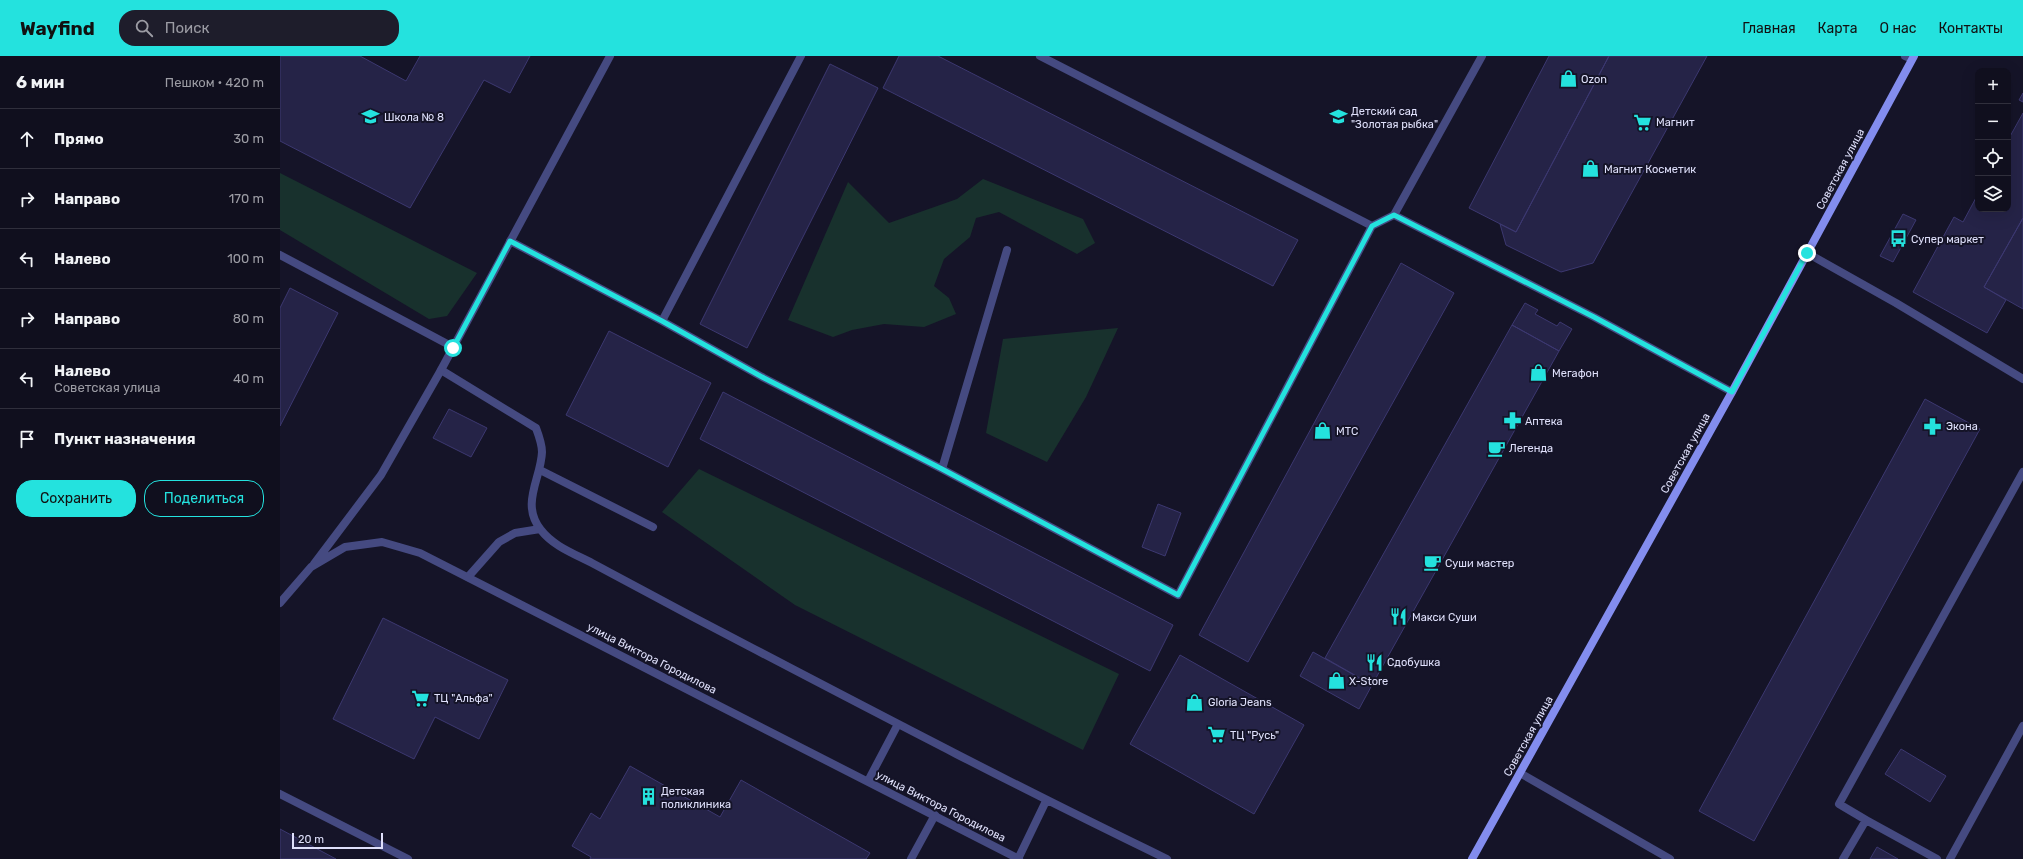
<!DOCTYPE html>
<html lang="ru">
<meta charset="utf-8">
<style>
body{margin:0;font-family:Rubik,sans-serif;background:#1e1d2b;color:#f1f3f6}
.controls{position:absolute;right:12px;top:12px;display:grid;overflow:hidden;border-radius:8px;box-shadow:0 4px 16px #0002}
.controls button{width:36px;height:36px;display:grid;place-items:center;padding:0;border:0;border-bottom:1px solid #302f3c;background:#100f1e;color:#f1f3f6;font:20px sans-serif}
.scale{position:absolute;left:12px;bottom:10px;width:91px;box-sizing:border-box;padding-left:4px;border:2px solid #dfe0fb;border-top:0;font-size:11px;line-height:14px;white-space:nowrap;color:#dfe0fb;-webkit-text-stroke:3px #151428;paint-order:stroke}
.stop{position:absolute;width:12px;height:12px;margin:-9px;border:3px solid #24e2de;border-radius:50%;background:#fff}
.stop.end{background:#24e2de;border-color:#fff;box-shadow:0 1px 4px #0008}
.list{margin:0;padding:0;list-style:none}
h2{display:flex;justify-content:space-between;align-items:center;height:52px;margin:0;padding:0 16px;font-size:17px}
h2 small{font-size:13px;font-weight:400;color:#9c9ca4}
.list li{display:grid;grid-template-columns:26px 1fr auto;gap:12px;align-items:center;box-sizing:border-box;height:60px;padding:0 16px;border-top:1px solid #302f3c}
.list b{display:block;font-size:15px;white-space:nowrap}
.list p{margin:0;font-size:13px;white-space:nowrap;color:#9c9ca4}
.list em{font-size:13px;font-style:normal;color:#9c9ca4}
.actions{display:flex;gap:8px;padding:12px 16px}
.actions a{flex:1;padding:9px 0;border:1px solid #24e2de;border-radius:16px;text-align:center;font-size:14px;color:#24e2de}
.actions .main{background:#24e2de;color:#111}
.icon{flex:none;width:22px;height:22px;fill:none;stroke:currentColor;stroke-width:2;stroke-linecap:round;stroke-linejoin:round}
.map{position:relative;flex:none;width:1743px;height:803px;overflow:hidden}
header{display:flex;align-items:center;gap:24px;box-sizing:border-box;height:56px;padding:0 20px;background:#24e2de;color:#111}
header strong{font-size:19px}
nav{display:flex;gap:22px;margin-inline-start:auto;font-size:14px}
.search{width:280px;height:36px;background:#1e1d2b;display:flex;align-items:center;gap:10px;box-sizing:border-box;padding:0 14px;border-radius:16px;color:#9c9ca4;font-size:15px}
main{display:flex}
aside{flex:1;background:#100f1e}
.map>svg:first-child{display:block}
.green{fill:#18312d}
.building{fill:#252347;stroke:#3c3870}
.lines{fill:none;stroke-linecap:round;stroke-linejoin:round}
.lane{stroke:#454a81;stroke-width:8}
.street{stroke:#454a81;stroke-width:8}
.secondary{stroke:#838dee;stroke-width:8}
.route{stroke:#24e2de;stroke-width:5}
.labels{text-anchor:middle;stroke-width:4;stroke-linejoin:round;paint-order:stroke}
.poi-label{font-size:11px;fill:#dfe0fb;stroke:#151428;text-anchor:start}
.street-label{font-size:11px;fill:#dfe0fb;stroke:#151428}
</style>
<header>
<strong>Wayfind</strong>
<div class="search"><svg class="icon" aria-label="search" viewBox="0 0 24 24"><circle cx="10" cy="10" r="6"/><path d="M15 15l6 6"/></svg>Поиск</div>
<nav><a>Главная</a><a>Карта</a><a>О нас</a><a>Контакты</a></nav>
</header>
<main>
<aside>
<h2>6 мин<small>Пешком · 420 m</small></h2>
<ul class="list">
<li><svg class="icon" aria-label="ahead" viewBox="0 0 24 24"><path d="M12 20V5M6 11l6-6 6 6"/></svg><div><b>Прямо</b></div><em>30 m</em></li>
<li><svg class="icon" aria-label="right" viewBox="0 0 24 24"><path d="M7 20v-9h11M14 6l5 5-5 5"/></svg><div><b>Направо</b></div><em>170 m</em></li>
<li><svg class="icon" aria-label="left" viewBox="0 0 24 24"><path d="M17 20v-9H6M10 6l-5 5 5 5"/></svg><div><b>Налево</b></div><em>100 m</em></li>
<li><svg class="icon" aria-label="right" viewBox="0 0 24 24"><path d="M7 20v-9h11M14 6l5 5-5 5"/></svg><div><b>Направо</b></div><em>80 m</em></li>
<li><svg class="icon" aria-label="left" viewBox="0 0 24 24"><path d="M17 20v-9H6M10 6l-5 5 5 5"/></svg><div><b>Налево</b><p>Советская улица</p></div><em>40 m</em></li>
<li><svg class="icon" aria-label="arrive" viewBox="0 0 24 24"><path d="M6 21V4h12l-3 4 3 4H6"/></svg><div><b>Пункт назначения</b></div></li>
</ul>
<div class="actions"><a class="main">Сохранить</a><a>Поделиться</a></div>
</aside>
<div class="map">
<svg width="1743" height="803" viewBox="0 0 1743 803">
<rect width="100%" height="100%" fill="#151428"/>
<!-- green -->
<path class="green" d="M0 117 197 217 167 260 149 263 0 174Z
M703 123 803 163 815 187 797 198 719 156 696 162 690 181 664 203 654 230 669 242 676 258 644 271 604 268 572 274 553 281 508 264 568 126 609 167 677 143Z
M838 272 806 341 767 406 706 377 723 283Z
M419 413 839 618 803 694 515 549 382 456Z"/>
<!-- building -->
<path class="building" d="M0 0H80L126 25 140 0H250L230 37 204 24 130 152 0 85Z
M619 0H658L1018 184 993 230 603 32Z
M1269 0H1329L1236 176 1189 152Z
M1329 0H1427L1313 207 1281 216 1226 189 1220 168 1236 176Z
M550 8 598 32 467 292 420 268Z
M1743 37V46L1739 44Z
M1743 57V162L1704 231 1726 244 1707 277 1633 236 1674 161 1683 166 1698 138V153H1728V84Z
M1623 158 1636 164 1613 206 1600 200Z
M1743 162V253L1704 231Z
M1121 207 1174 237 968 606 919 579Z
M10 232 58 257 0 370V252Z
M1245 247 1258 254 1255 258 1277 270 1280 266 1292 273 1279 295 1232 269Z
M1232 269 1279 295 1092 629 1045 602Z
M329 275 431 327 388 411 286 359Z
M443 336 893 569 870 615 420 383Z
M1645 343 1700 373 1474 785 1419 755Z
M169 353 207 372 191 401 153 382Z
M878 448 901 457 885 500 862 491Z
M103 562 228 624 199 683 155 661 134 703 53 663Z
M1033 596 1092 629 1079 653 1020 620Z
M900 599 1024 669 974 758 850 688Z
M1621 693 1666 720 1650 746 1605 718Z
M350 710 440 761 461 724 590 797 586 803H310L311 801 292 790 311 757 320 763Z
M0 773 56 803H0Z
M1597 791 1618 803H1590Z"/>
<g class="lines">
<!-- lane -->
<path class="lane" d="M760 0 1092 170 1114 159 1202 0
M1625 0 1632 3
M1114 159 1314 261 1452 336
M230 185 382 265 521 0
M1527 197 1616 247 1743 323
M0 199 173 291
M382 265 484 322 662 413 898 539 1092 170
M161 314 256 372C259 380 262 388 262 396 261 423 240 448 261 474 273 490 295 498 312 507 346 525 379 543 413 561 570 643 727 726 887 803
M662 413 727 194
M260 414 373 471
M188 521 219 486 235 477 260 473
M1240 717 1390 803
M588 725 618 668
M0 738 128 803
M1586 764 1657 803
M631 803 655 759
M738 803 766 745
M1563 803 1586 764 1559 748 1743 416
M1670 803 1743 670"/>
<!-- street -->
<path class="street" d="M34 508 101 419 161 314 330 0
M0 547 31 511 65 491 102 486 140 497 739 803"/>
<!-- secondary -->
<path class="secondary" d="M1192 803 1452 336 1634 0"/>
</g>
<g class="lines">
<!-- route -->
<path class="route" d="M173 292 230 185 382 265 484 322 662 413 898 539 1092 170 1114 159 1314 261 1452 336 1527 197"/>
</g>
<!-- icons -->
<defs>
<symbol id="shop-bare" viewBox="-9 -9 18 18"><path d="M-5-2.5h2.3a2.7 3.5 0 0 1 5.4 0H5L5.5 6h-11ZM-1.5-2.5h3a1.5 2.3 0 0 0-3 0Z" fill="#24e2de" stroke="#151428" stroke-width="2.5" paint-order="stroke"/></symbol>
<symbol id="school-bare" viewBox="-9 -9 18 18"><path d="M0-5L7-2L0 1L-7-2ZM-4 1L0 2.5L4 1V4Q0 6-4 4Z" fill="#24e2de" stroke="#151428" stroke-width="2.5" paint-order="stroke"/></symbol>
<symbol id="supermarket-bare" viewBox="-9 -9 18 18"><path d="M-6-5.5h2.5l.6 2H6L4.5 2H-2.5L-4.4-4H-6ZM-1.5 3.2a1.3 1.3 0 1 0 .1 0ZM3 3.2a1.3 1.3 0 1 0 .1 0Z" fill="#24e2de" stroke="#151428" stroke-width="2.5" paint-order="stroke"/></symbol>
<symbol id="bus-bare" viewBox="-9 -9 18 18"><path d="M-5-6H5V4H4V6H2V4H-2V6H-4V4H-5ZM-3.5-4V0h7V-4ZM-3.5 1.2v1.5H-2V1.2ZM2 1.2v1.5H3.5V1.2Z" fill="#24e2de" stroke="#151428" stroke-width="2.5" paint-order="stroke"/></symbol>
<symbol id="pharmacy-bare" viewBox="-9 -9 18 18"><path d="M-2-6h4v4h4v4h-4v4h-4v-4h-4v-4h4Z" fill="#24e2de" stroke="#151428" stroke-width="2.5" paint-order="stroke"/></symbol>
<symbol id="cafe-bare" viewBox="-9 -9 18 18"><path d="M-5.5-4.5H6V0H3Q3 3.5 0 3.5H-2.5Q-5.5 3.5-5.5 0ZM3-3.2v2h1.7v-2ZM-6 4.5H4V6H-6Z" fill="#24e2de" stroke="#151428" stroke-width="2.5" paint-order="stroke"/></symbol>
<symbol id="restaurant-bare" viewBox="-9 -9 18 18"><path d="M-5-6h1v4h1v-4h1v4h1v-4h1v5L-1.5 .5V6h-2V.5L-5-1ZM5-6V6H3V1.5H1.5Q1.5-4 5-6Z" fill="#24e2de" stroke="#151428" stroke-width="2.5" paint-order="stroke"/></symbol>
<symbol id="building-bare" viewBox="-9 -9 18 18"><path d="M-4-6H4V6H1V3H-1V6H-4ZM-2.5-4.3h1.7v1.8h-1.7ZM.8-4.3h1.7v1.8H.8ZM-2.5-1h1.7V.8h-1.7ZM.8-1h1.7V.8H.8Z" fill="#24e2de" stroke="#151428" stroke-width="2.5" paint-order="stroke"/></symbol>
</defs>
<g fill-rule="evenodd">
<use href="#shop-bare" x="1276" y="10" width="25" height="25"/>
<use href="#school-bare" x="78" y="48" width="25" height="25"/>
<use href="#school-bare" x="1046" y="48" width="25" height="25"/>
<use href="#supermarket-bare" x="1350" y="54" width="25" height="25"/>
<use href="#shop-bare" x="1298" y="100" width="25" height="25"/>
<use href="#bus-bare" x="1606" y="170" width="25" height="25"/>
<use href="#shop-bare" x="1246" y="304" width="25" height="25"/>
<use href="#pharmacy-bare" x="1220" y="352" width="25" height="25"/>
<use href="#pharmacy-bare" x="1640" y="358" width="25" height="25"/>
<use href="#shop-bare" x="1030" y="362" width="25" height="25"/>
<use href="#cafe-bare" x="1204" y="380" width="25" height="25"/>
<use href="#cafe-bare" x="1140" y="494" width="25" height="25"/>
<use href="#restaurant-bare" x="1106" y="548" width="25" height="25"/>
<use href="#restaurant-bare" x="1082" y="594" width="25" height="25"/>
<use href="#shop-bare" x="1044" y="612" width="25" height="25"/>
<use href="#supermarket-bare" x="128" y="630" width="25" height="25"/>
<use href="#shop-bare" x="902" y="634" width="25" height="25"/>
<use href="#supermarket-bare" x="924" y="666" width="25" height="25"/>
<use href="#building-bare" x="356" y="728" width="25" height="25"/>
</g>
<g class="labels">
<!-- poi labels -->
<g class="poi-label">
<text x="1301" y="27">Ozon</text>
<text x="1071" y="59">Детский сад<tspan x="1071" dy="13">"Золотая рыбка"</tspan></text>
<text x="104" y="65">Школа № 8</text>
<text x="1376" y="70">Магнит</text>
<text x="1324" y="117">Магнит Косметик</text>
<text x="1631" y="187">Супер маркет</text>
<text x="1272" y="321">Мегафон</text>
<text x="1245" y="369">Аптека</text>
<text x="1666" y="374">Экона</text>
<text x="1056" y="379">МТС</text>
<text x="1229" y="396">Легенда</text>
<text x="1165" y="511">Суши мастер</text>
<text x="1132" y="565">Макси Суши</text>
<text x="1107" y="610">Сдобушка</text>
<text x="1069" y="629">X-Store</text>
<text x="154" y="646">ТЦ "Альфа"</text>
<text x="928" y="650">Gloria Jeans</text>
<text x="950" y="683">ТЦ "Русь"</text>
<text x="381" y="739">Детская<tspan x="381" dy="13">поликлиника</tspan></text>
</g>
<!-- street labels -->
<g class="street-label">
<text transform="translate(1560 113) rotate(-62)" y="4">Советская улица</text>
<text transform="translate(1405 397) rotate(-61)" y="4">Советская улица</text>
<text transform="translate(372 602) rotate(27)" y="4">улица Виктора Городилова</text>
<text transform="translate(1248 680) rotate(-61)" y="4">Советская улица</text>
<text transform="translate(661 750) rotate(27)" y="4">улица Виктора Городилова</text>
</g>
</g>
</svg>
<div class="controls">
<button>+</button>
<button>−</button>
<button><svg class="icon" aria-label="locate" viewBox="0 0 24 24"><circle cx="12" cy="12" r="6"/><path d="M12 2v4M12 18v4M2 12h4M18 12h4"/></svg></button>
<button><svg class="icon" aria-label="layers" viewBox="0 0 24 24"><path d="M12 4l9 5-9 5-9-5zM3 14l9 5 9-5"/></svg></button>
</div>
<div class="scale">20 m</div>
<div class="stop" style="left:173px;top:292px"></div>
<div class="stop end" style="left:1527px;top:197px"></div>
</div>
</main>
